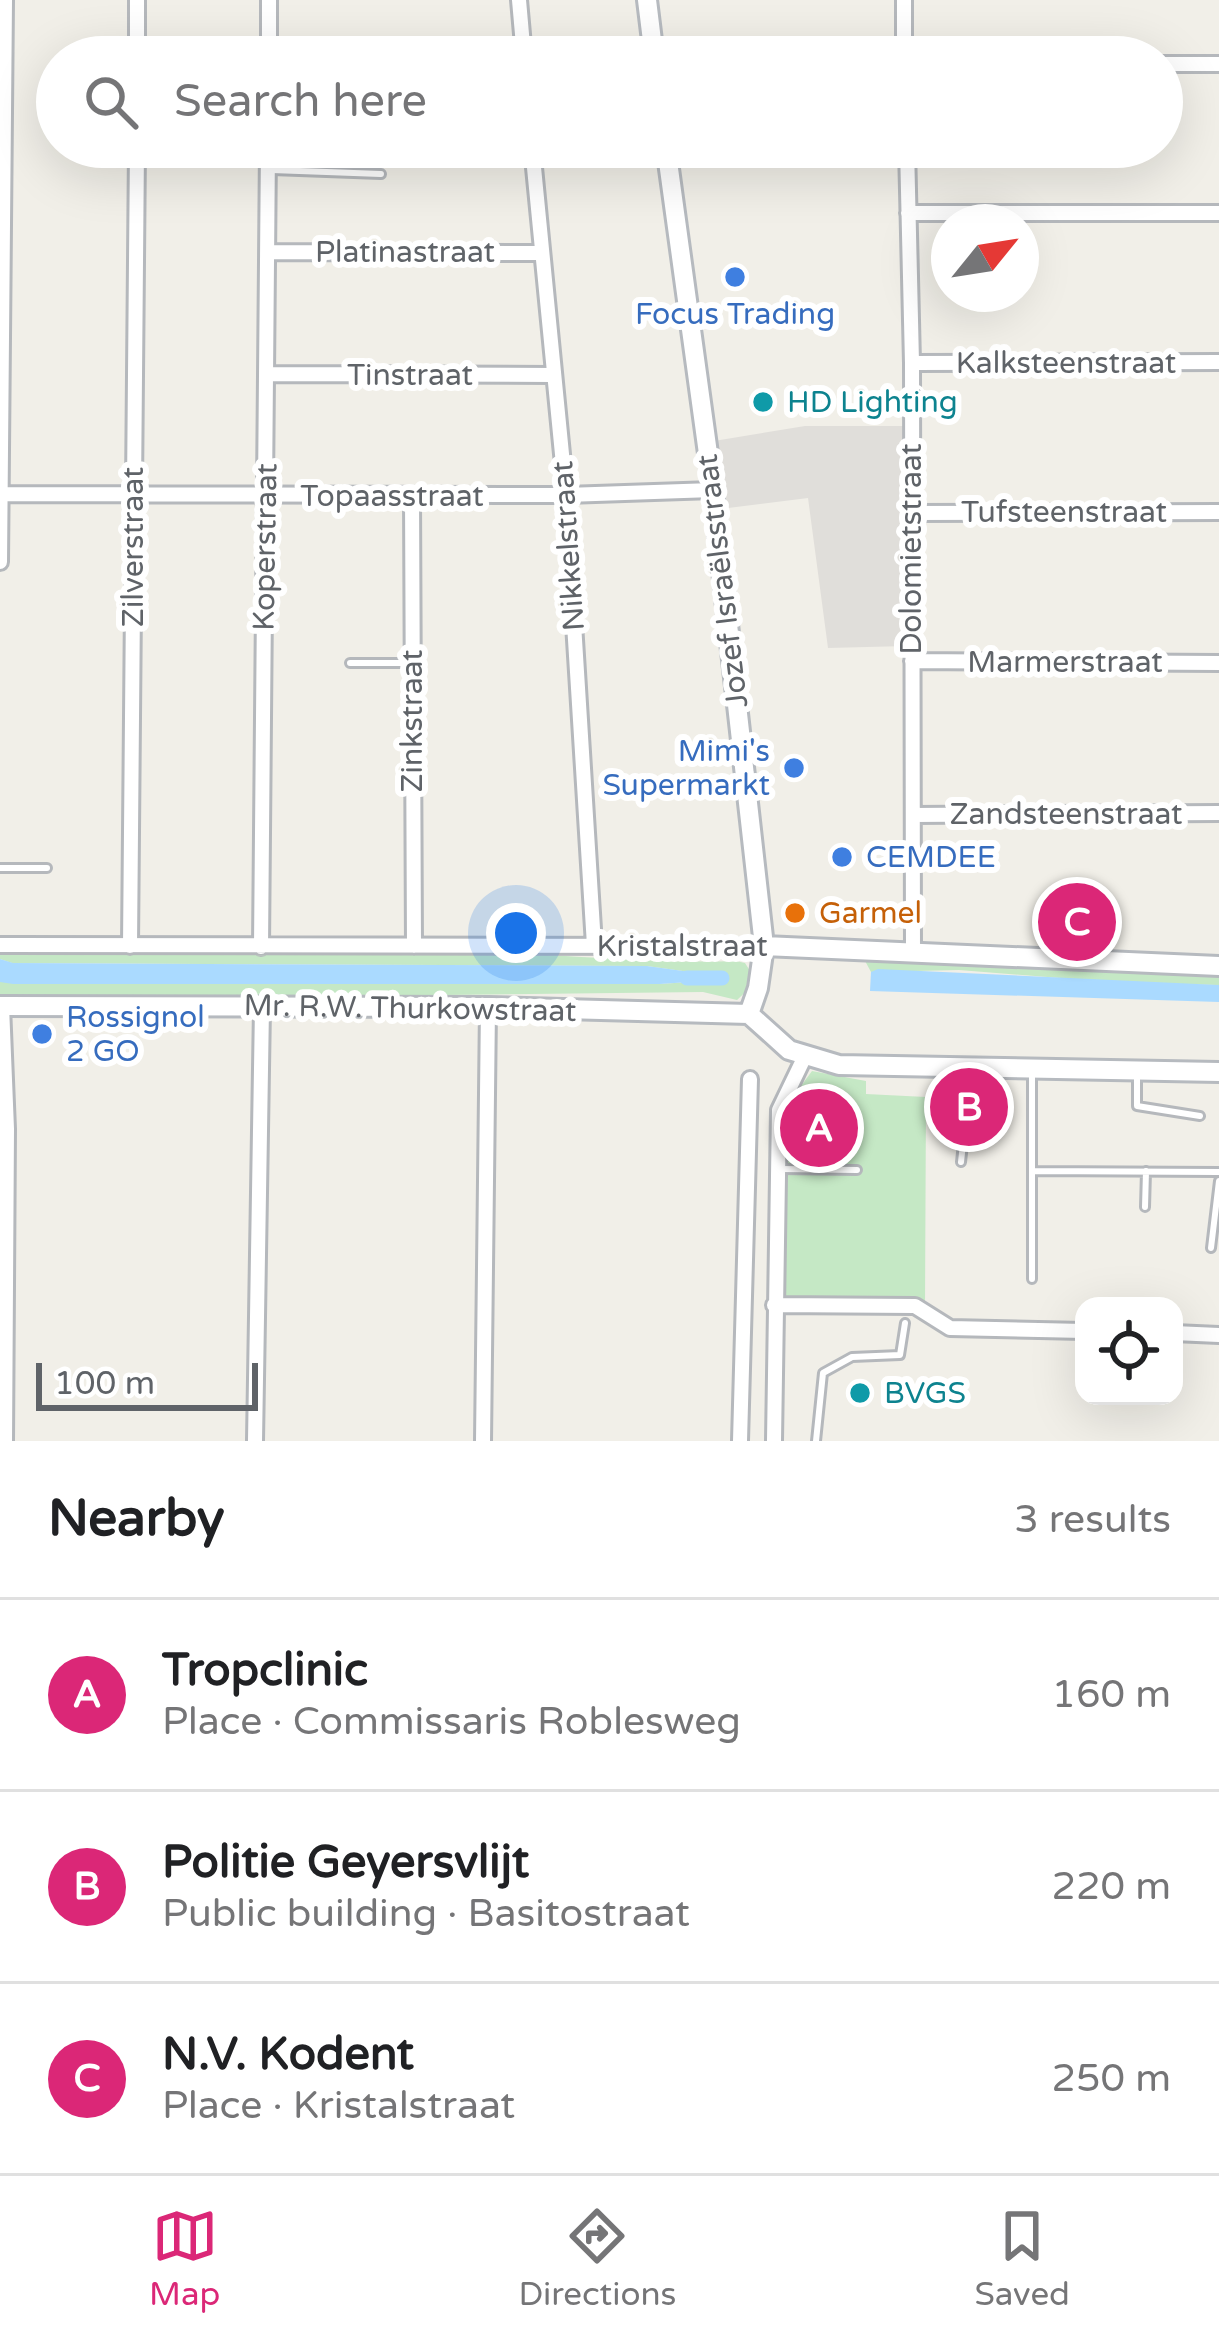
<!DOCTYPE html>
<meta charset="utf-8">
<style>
body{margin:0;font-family:"Varela Round",sans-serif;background:#f6f6f6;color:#202124}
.controls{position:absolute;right:36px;bottom:36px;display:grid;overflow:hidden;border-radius:24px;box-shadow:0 12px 48px #0002}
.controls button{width:108px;height:108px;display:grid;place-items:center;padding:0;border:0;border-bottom:3px solid #e0e0e0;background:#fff;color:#202124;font:60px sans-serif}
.compass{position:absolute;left:931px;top:204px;width:108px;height:108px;border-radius:50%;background:#fff;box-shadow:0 12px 48px #0002;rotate:60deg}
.scale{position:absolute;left:36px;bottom:30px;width:222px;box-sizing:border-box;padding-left:12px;border:6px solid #5f6368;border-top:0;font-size:33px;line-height:42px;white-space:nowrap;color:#5f6368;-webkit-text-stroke:9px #fff;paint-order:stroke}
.you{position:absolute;left:516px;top:933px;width:42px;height:42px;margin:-30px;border:9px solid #fff;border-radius:50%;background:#1a73e8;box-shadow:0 0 0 18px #1a73e833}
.badge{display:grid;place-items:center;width:78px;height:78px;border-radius:50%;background:#db2777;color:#fff;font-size:39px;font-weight:700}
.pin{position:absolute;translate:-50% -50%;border:6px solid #fff;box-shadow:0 3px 12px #0006}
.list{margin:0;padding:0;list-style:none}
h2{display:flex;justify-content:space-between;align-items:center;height:156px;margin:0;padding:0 48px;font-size:51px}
h2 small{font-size:39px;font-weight:400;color:#757577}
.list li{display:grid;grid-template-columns:78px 1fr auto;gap:36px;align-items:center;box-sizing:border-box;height:192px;padding:0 48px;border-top:3px solid #e0e0e0}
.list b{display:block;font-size:45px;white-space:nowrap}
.list p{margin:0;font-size:39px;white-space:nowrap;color:#757577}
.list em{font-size:39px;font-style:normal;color:#757577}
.icon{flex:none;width:66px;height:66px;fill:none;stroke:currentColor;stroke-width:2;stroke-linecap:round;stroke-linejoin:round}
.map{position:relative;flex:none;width:1219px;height:1441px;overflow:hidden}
.search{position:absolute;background:#fff;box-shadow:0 12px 48px #0002;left:36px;right:36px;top:36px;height:132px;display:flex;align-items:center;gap:30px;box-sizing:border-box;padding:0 42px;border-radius:66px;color:#757577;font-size:45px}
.sheet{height:732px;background:#fff}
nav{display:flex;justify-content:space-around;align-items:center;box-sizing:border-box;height:168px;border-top:3px solid #e0e0e0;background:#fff;font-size:33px;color:#757577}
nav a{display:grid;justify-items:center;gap:6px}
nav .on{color:#db2777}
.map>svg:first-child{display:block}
.industrial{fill:#e0deda}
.green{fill:#c5e8c5}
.water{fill:#aadaff}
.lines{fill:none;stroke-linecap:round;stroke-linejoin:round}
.canal{stroke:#aadaff;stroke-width:15}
.lane-casing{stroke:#b5b8bc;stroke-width:12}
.street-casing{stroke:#b5b8bc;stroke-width:20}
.secondary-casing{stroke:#b6babf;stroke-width:24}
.lane{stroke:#fff;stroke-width:6}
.street{stroke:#fff;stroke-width:14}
.secondary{stroke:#fff;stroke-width:18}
.shop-dot{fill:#3f7fe0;stroke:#fff;stroke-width:4.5}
.culture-dot{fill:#0f9aa8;stroke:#fff;stroke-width:4.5}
.food-dot{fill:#e8710a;stroke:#fff;stroke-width:4.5}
.labels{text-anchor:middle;stroke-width:12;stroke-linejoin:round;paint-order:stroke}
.street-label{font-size:30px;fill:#5f6368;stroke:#fff}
.shop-label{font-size:30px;fill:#366cbe;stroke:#fff;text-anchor:start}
.culture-label{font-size:30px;fill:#0d838f;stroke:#fff;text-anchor:start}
.food-label{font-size:30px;fill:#c56008;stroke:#fff;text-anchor:start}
</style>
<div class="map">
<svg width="1219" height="1441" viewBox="0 0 1219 1441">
<rect width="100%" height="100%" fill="#f1efe8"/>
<!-- industrial -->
<path class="industrial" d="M805 426H906V646L828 648 808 498 720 509 714 441Z"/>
<!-- green -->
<path class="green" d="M0 953C163 954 325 951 488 953 571 954 653 964 736 961L745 963 752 974V986L737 1000 703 992 253 997 0 995V982L660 984 703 981 704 974 647 966 12 963 0 959Z
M864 959C983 959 1100 971 1219 972V985L1124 983 959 970 871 972Z
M812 1071 866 1081V1094L926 1097 925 1306 914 1300 781 1297 786 1122 798 1090Z"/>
<!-- water -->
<path class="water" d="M0 959 13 963 647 966 705 974 704 981 660 984H13L0 982Z
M878 969 1219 985V1002L870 991 871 972Z"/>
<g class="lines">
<!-- canal -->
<path class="canal" d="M687 978H722"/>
<defs>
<path id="lane" d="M272 170 381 174
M350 663H408
M0 868H47
M1137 1074V1106L1200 1116
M961 1162 971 1071
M781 1169 857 1170
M1032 1171 1219 1172
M1145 1207 1146 1171
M1211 1248 1219 1181
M1032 1279V1072
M816 1441 823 1373 852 1357 900 1355 905 1323"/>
<path id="street" d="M137 0V57
M519 0 524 57
M904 0V57
M269 57V0
M1162 64H1219
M532 147 566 495 594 945
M907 147 912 363 913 950
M908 213H1219
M268 252 542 253
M912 363 1219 362
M267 374 553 375
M0 494 566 495 713 490
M412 496 414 946
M910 513 1219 512
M0 562 5 0
M912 661 1219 663
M914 815 1219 813
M0 945 764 946
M130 946 137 147
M261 947 268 147
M2 1006 7 1129 5 1441
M774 1305 915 1306 950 1328 1084 1331
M1174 1333 1219 1335
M255 1441 262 1007
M483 1441 488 1007
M740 1441 750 1079
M774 1441 779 1110 805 1056"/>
<path id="secondary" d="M647 0 654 57
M666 147 713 490 764 946 758 988 749 1014
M764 946 1219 966
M0 1006 488 1007 749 1014 789 1050 839 1065 1219 1072"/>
</defs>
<!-- lane casing -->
<use href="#lane" class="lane-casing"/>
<!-- street casing -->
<use href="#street" class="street-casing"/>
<!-- secondary casing -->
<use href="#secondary" class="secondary-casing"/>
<!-- lane -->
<use href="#lane" class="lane"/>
<!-- street -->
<use href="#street" class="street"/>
<!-- secondary -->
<use href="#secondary" class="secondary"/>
</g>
<!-- markers -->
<g class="shop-dot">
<circle cx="735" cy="277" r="12"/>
<circle cx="794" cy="768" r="12"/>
<circle cx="842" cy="857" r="12"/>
<circle cx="42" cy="1034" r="12"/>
</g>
<g class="culture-dot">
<circle cx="763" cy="402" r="12"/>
<circle cx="860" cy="1393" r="12"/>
</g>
<circle class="food-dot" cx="795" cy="913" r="12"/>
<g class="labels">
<!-- street labels -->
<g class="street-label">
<text x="405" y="262">Platinastraat</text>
<text x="1066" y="373">Kalksteenstraat</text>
<text x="410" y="385">Tinstraat</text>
<text x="392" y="506">Topaasstraat</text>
<text x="1064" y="522">Tufsteenstraat</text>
<text transform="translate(568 546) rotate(-94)" y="10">Nikkelstraat</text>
<text transform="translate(133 547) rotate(-90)" y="10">Zilverstraat</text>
<text transform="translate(265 547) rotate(-89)" y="10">Koperstraat</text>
<text transform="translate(911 549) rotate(-90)" y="10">Dolomietstraat</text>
<text transform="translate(722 581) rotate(-97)" y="10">Jozef Israëlsstraat</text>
<text x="1065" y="672">Marmerstraat</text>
<text transform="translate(412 721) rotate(-90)" y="10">Zinkstraat</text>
<text x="1066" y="824">Zandsteenstraat</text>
<text x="682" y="956">Kristalstraat</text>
<text transform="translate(410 1008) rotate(1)" y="10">Mr. R.W. Thurkowstraat</text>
</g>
<!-- shop labels -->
<g class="shop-label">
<text x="735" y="324" text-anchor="middle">Focus Trading</text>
<text x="770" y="761" text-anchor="end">Mimi's<tspan x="770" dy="34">Supermarkt</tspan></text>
<text x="866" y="867">CEMDEE</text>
<text x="66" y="1027">Rossignol<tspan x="66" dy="34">2 GO</tspan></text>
</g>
<!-- culture labels -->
<g class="culture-label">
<text x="787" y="412">HD Lighting</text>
<text x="884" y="1403">BVGS</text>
</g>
<!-- food labels -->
<g class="food-label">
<text x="819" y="923">Garmel</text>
</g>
</g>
</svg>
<div class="controls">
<button><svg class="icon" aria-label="locate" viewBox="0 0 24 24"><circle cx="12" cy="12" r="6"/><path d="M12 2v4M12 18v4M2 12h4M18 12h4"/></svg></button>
</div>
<svg class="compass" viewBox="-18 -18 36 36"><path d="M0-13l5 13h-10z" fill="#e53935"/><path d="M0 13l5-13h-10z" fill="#757577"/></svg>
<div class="scale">100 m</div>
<div class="you"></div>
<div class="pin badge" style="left:819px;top:1128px">A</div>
<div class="pin badge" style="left:969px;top:1107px">B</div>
<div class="pin badge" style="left:1077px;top:922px">C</div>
<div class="search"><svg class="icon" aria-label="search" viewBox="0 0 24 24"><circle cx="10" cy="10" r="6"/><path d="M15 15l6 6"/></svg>Search here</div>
</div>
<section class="sheet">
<h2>Nearby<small>3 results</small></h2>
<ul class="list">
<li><span class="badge">A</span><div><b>Tropclinic</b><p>Place · Commissaris Roblesweg</p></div><em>160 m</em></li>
<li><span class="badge">B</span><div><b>Politie Geyersvlijt</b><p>Public building · Basitostraat</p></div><em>220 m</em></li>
<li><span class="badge">C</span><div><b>N.V. Kodent</b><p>Place · Kristalstraat</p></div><em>250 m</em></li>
</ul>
</section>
<nav>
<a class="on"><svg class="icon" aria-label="map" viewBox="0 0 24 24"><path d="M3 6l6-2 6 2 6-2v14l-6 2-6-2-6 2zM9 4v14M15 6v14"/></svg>Map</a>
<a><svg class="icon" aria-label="directions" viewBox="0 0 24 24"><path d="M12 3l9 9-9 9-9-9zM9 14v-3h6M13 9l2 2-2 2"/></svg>Directions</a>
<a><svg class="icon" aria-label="saved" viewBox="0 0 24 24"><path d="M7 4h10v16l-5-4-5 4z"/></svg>Saved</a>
</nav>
